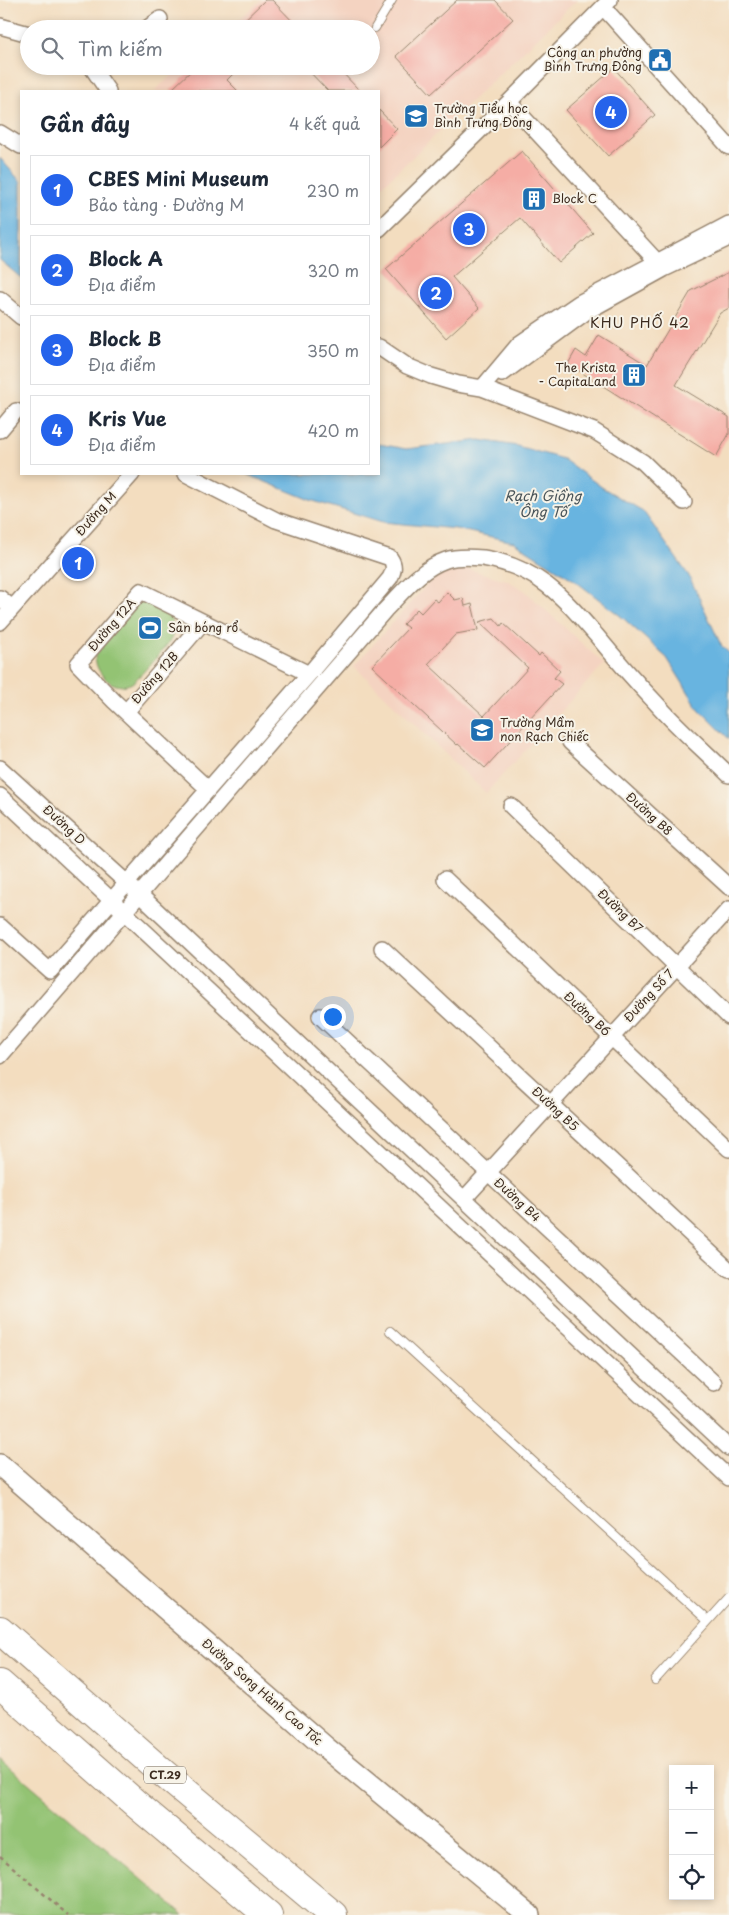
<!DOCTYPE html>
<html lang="vi">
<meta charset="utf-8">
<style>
body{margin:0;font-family:"Playpen Sans",sans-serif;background:#f2f2f3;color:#1f2937}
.controls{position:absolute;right:15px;bottom:15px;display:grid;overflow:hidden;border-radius:0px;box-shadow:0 2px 8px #0003}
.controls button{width:45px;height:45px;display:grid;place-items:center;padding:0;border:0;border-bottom:1px solid #e0e1e3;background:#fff;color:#1f2937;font:25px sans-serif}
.you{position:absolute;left:332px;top:1016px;width:18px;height:18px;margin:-12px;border:4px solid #fff;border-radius:50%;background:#1a73e8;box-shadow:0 0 0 8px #1a73e833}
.badge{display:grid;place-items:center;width:32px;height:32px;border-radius:50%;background:#2563eb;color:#fff;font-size:16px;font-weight:700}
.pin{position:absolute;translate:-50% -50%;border:2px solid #fff;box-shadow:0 1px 5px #0006}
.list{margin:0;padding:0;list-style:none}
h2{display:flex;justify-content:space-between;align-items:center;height:65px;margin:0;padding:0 20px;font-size:21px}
h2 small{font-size:16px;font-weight:400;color:#747a83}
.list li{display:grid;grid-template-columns:32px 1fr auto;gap:15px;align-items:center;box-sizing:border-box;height:70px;margin:0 10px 10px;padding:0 10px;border:1px solid #e0e1e3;border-radius:0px}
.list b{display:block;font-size:19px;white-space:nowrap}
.list p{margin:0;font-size:16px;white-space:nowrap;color:#747a83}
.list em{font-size:16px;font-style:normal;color:#747a83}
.icon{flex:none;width:28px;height:28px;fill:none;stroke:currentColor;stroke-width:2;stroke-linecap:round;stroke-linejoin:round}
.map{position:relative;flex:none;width:729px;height:1915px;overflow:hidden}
.search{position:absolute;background:#fff;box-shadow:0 2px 8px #0003;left:20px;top:20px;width:360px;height:55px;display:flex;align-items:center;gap:12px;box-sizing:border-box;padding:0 18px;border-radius:28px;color:#747a83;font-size:19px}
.panel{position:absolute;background:#fff;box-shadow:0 2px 8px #0003;left:20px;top:90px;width:360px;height:385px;border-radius:0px}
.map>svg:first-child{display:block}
.built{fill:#f4d3c1}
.green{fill:#93c373;stroke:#677648}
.water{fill:#67b4e0;stroke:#516f7f}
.building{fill:#f5ada5}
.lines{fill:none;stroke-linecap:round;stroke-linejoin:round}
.service-casing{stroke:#97846e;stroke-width:10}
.minor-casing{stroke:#97846e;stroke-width:18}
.secondary-casing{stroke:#97846e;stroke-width:24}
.motorway-casing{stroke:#97846e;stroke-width:30}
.path{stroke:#97846e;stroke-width:2.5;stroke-dasharray:4 4;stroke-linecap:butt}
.service{stroke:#fff;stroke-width:8}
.minor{stroke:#fff;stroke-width:15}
.secondary{stroke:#fff;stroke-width:21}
.motorway{stroke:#fff;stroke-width:28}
.labels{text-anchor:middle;stroke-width:4;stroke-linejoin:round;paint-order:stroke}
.shield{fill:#f7f3e8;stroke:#73665b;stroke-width:1}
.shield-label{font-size:11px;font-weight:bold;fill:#3b2a1e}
.poi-label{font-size:12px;fill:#3b2a1e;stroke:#f7f3e8;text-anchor:start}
.street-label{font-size:12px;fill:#3b2a1e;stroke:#f7f3e8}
.neighbourhood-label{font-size:14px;letter-spacing:1px;fill:#3b2a1e;stroke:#f7f3e8}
.water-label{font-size:14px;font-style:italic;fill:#485358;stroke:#f7f3e8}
</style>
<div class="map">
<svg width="729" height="1915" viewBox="0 0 729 1915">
<rect width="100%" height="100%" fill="#f7f3e8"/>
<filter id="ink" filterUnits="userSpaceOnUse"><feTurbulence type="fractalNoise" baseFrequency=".02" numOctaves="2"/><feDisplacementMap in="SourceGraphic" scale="10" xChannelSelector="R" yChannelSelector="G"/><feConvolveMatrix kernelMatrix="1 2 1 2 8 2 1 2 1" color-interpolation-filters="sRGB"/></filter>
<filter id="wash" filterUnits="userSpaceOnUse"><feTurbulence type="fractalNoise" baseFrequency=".0096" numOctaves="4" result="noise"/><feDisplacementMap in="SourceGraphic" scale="20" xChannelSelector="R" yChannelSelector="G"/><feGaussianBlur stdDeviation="1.12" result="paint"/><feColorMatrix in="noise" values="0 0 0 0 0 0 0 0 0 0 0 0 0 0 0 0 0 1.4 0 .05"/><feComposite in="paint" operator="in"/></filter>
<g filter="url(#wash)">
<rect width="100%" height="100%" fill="#f3ddbf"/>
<!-- built -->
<path class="built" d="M261 0H577L379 189V91H154L183 66H371V29H227Z
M464 568 507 580 524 590 604 664 486 793 354 666 433 578 451 570Z"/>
<!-- green -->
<path class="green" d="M145 601 169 613C172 621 176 630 171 639 168 645 137 680 132 683 113 693 95 673 95 656L137 603Z
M0 1759 184 1915H0Z"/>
<!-- water -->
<path class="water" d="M0 158 21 182V278L0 260Z
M480 440 517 446 563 459 603 488 643 511 689 576 721 645 729 653V739L699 709 667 658 623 618 574 580 514 542 456 529 383 522 310 500 246 474H379V444L406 449Z"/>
<g id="blocks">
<!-- building -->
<path class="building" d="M265 0H272L300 29H235Z
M457 0H495L513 19 431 94 396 56Z
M196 66H241L227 80 238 91H170Z
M304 66H336L360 91H328Z
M614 68 655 115 608 156 566 110Z
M379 110 397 129 379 147Z
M522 151 593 233 559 263 520 218 452 277 479 308 446 338 386 269Z
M729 272V308L720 313 676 385 729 417V434L716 457 568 364 576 350 586 357 599 335 647 365 691 291Z
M447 592 455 600 463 598 465 606 472 604 478 630 456 634 428 664 484 716 528 668 479 622 494 618 501 626 503 623 539 656 541 653 560 671 554 678 562 684 485 768 458 744 457 745 372 666 408 628 403 624 417 609 421 613 434 599 438 602Z"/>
</g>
</g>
<g filter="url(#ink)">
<use href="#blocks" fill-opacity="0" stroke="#97846e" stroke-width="1"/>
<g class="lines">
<defs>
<path id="service" d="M375 28 392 0
M390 1331 708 1621
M655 1680 729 1598"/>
<path id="minor" d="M603 7 729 147
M0 26 29 34
M146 29 160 19
M91 66 108 91
M509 102 663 268
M0 133 21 146
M379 229 509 102 610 0
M0 299 21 317
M379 347 407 366 431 376 458 384 482 388 594 431 643 462 684 502
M502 374 586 312 664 269 729 238
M482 388 519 344 579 303 729 224
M0 430 16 411
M0 598 12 608
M0 622 132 474
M126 712 203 622
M570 742 729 887
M0 768 139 894 729 1448
M208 789 114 701 78 664 141 591 309 674
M0 796 729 1478
M511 806 729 1017
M445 879 729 1149
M0 926 50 971 309 674 390 578C394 570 395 565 390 558L276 520 186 474
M382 948 729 1270
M320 1016 714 1383
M0 1056 385 610C404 591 420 569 446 560 457 556 472 557 483 558 537 567 562 596 596 635 615 658 635 681 656 703 678 728 705 751 729 775
M464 1199 729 909"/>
<path id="secondary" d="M0 1465 325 1747 529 1915"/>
<path id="motorway" d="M0 1630 163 1773 333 1915
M0 1684 136 1804 268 1915"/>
</defs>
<!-- service casing -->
<use href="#service" class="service-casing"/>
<!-- minor casing -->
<use href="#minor" class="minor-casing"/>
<!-- secondary casing -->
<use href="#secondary" class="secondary-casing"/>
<!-- motorway casing -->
<use href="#motorway" class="motorway-casing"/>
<!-- path -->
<path class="path" d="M0 1856 68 1915"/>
<!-- service -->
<use href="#service" class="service"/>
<!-- minor -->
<use href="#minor" class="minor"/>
<!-- secondary -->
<use href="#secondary" class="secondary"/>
<!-- motorway -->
<use href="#motorway" class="motorway"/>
</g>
</g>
<!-- icons -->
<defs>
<symbol id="civic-square" viewBox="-11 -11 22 22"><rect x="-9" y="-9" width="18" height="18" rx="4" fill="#1f6fb2" stroke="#f7f3e8"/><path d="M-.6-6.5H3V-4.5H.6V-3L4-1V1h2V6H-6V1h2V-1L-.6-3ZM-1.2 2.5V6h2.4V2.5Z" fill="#fff"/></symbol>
<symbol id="school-square" viewBox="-11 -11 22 22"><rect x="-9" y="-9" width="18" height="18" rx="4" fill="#1f6fb2" stroke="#f7f3e8"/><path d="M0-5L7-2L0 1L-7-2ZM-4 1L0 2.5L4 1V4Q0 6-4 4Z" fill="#fff"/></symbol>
<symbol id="building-square" viewBox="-11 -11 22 22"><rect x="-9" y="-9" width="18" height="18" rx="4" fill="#1f6fb2" stroke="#f7f3e8"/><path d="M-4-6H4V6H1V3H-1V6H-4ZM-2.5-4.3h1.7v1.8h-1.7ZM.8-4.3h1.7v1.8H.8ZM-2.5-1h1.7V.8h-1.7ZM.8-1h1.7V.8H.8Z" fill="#fff"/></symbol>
<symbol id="stadium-square" viewBox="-11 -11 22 22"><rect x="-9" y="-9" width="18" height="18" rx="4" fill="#1f6fb2" stroke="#f7f3e8"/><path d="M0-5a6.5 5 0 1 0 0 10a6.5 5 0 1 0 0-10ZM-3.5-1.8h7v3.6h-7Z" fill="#fff"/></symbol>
</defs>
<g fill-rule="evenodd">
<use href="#civic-square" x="646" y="46" width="28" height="28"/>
<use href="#school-square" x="402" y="102" width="28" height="28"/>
<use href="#building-square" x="520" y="185" width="28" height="28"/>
<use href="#building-square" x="620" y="361" width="28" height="28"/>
<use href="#stadium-square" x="136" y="614" width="28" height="28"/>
<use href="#school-square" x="468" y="716" width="28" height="28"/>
</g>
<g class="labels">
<!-- shield labels -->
<rect class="shield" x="144" y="1766.5" width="42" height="17" rx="4"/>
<g class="shield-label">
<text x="165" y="1779">CT.29</text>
</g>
<!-- poi labels -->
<g class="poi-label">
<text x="642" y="57" text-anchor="end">Công an phường<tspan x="642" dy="14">Bình Trưng Đông</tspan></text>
<text x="434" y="113">Trường Tiểu học<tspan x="434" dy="14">Bình Trưng Đông</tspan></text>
<text x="552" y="203">Block C</text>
<text x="616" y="372" text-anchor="end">The Krista<tspan x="616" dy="14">- CapitaLand</tspan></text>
<text x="168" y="632">Sân bóng rổ</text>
<text x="500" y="727">Trường Mầm<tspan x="500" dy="14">non Rạch Chiếc</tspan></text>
</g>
<!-- street labels -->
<g class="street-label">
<text transform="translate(96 514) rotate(-48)" y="4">Đường M</text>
<text transform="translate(112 625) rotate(-49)" y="4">Đường 12A</text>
<text transform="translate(155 678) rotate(-49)" y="4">Đường 12B</text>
<text transform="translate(649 814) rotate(42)" y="4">Đường B8</text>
<text transform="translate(64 825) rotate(42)" y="4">Đường D</text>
<text transform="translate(620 911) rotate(44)" y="4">Đường B7</text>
<text transform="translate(649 996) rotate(-47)" y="4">Đường Số 7</text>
<text transform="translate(587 1014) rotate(43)" y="4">Đường B6</text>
<text transform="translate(555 1109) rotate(43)" y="4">Đường B5</text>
<text transform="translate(517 1200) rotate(43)" y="4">Đường B4</text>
<text transform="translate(262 1692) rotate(41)" y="4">Đường Song Hành Cao Tốc</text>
</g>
<!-- neighbourhood labels -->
<g class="neighbourhood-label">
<text x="640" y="328">KHU PHỐ 42</text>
</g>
<!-- water labels -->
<g class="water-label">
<text x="543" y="501">Rạch Giồng<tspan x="543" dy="16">Ông Tố</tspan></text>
</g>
</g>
</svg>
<div class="controls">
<button>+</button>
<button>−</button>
<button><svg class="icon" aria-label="locate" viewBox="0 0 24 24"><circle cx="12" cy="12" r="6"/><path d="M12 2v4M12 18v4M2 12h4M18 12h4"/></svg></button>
</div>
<div class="you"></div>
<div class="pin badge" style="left:78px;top:563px">1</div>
<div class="pin badge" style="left:436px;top:293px">2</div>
<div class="pin badge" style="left:469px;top:229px">3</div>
<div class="pin badge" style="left:611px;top:112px">4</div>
<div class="search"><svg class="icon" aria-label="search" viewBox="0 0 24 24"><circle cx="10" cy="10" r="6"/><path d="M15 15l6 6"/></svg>Tìm kiếm</div>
<section class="panel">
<h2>Gần đây<small>4 kết quả</small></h2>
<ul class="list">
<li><span class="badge">1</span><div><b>CBES Mini Museum</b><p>Bảo tàng · Đường M</p></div><em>230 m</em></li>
<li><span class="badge">2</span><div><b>Block A</b><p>Địa điểm</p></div><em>320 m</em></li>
<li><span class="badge">3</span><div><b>Block B</b><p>Địa điểm</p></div><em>350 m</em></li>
<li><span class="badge">4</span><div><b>Kris Vue</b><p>Địa điểm</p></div><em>420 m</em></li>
</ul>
</section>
</div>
